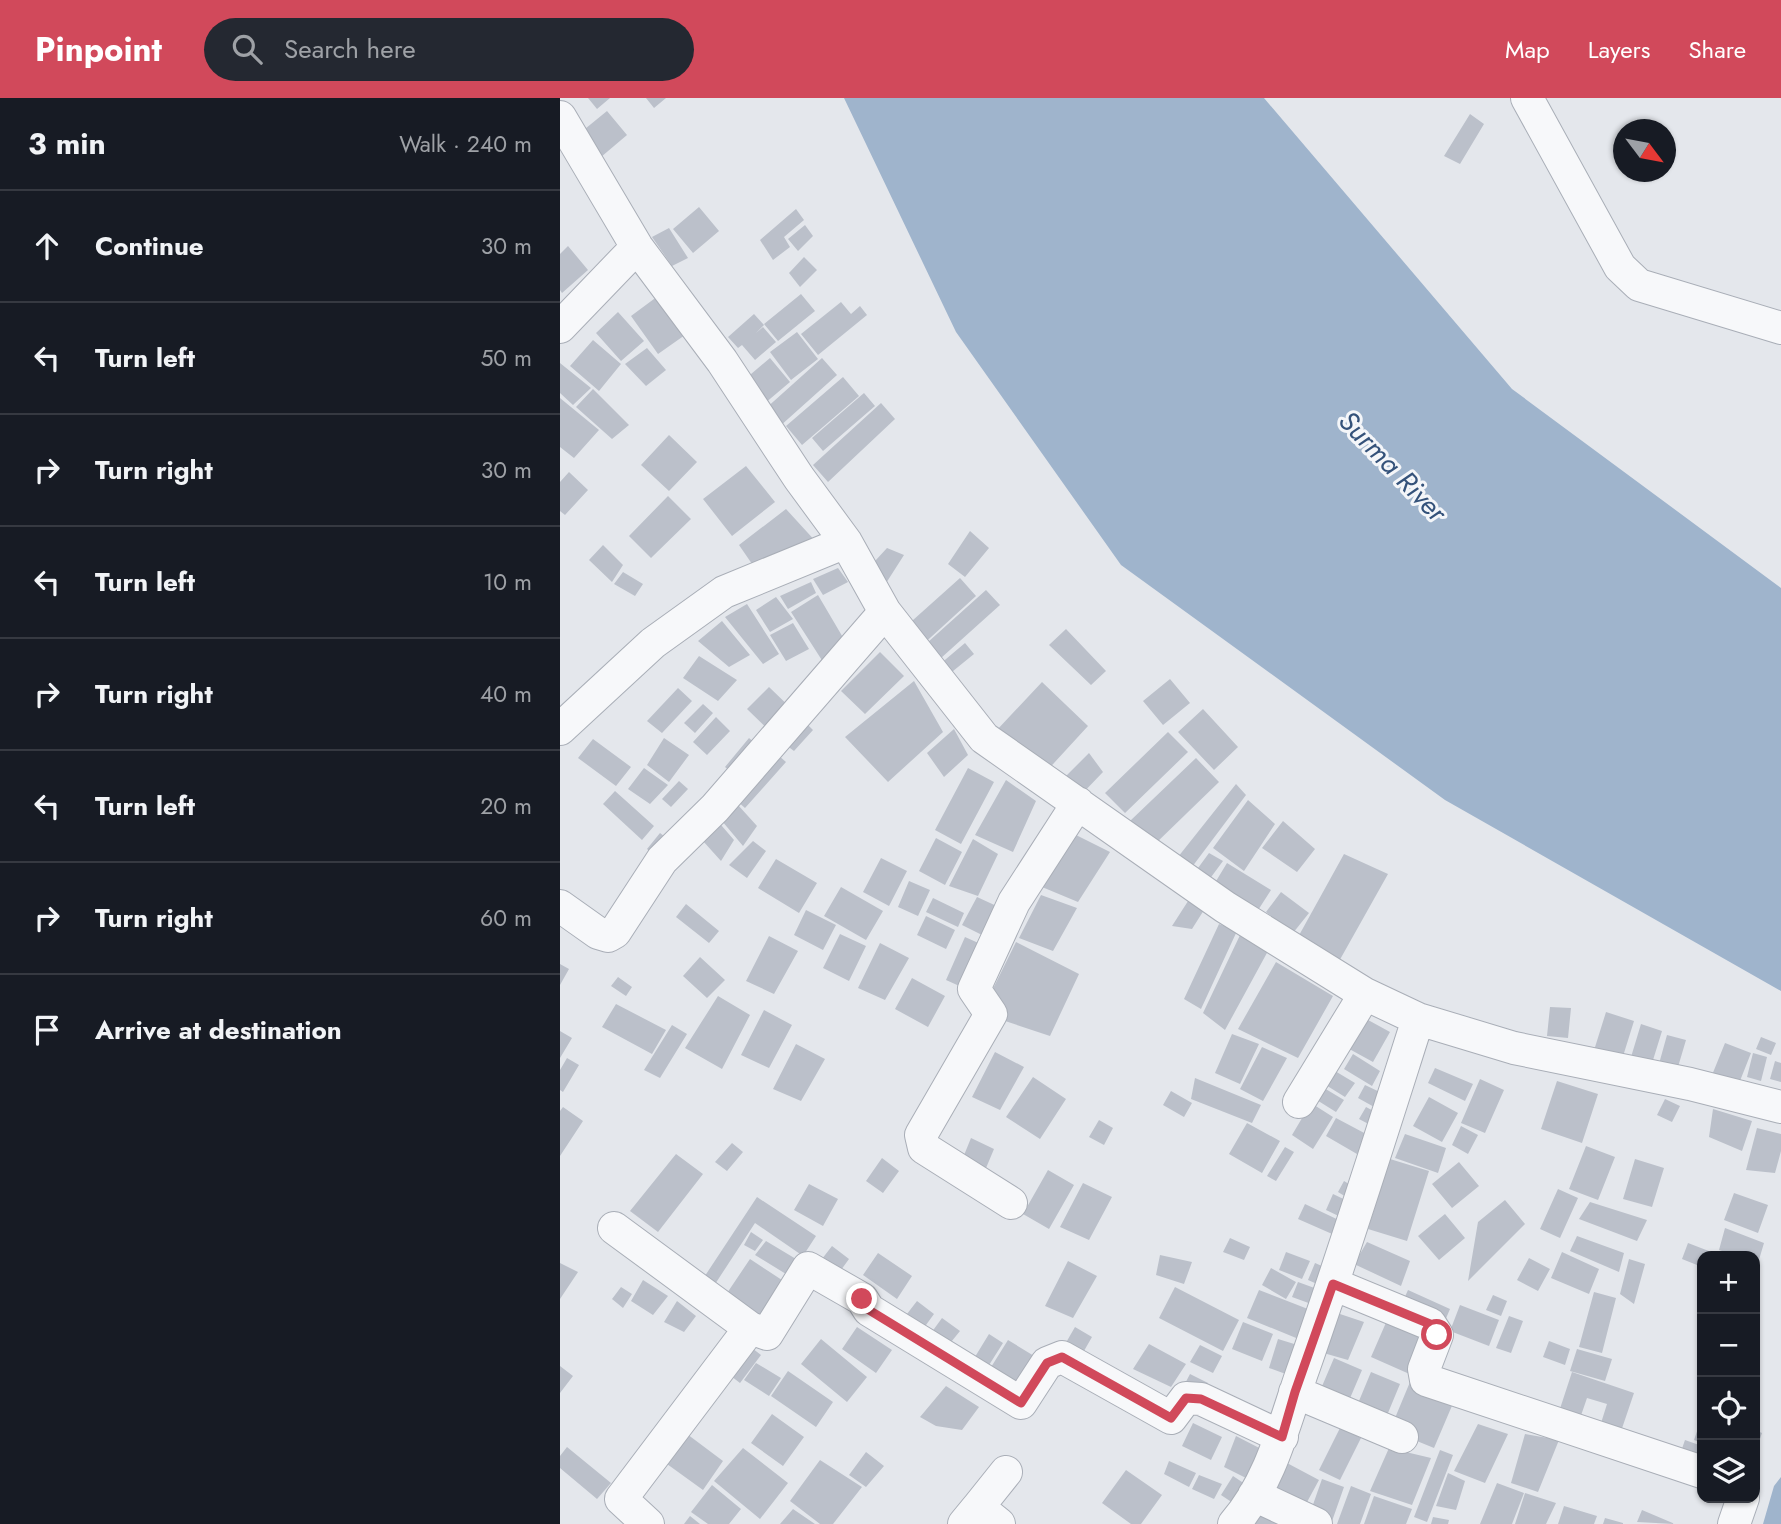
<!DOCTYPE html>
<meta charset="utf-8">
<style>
body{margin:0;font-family:Jost,sans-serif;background:#242831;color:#f1f3f6}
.controls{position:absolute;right:21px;bottom:21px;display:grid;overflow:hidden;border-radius:14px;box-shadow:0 2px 5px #0004}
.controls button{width:63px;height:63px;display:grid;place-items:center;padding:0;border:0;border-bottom:2px solid #363941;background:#171b24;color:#f1f3f6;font:35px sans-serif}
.compass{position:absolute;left:1053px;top:21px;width:63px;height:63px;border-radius:50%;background:#171b24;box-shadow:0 2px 5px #0004;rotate:122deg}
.stop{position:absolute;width:21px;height:21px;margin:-16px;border:5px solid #d1495b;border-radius:50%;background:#fff}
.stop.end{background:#d1495b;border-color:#fff;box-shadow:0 2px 7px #0008}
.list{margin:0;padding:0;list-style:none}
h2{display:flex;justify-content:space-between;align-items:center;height:91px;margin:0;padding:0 28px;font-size:30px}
h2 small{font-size:23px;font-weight:400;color:#9ea1a6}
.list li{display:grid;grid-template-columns:46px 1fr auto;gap:21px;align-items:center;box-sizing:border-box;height:112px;padding:0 28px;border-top:2px solid #363941}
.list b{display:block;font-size:26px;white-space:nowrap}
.list em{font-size:23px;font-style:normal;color:#9ea1a6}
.icon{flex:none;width:38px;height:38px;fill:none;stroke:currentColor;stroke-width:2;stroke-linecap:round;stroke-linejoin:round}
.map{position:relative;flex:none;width:1221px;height:1426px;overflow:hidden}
header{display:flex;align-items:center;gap:42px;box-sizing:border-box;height:98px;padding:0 35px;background:#d1495b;color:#fff}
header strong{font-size:33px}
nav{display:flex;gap:38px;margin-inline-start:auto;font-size:24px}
.search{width:490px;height:63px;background:#242831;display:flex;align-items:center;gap:18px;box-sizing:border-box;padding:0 24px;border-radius:38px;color:#9ea1a6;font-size:26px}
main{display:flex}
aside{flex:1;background:#171b24}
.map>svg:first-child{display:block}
.water{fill:#9fb4cc}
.building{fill:#bbc0ca}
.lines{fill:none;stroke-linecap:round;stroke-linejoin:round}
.minor-casing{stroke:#a9aeb7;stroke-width:34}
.minor{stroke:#f7f8fa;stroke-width:32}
.route{stroke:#d1495b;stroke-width:9}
.labels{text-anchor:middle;stroke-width:6;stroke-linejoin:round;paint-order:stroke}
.water-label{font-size:28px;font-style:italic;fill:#34527a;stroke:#f4f6f9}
</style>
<header>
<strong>Pinpoint</strong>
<div class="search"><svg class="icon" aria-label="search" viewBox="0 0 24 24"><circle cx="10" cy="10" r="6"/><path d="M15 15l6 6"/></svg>Search here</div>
<nav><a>Map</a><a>Layers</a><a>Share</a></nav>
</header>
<main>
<aside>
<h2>3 min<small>Walk · 240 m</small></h2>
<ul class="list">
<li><svg class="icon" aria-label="ahead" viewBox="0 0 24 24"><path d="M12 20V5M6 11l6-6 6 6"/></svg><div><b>Continue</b></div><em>30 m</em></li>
<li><svg class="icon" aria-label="left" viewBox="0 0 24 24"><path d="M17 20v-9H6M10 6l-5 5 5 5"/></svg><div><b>Turn left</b></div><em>50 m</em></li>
<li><svg class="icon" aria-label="right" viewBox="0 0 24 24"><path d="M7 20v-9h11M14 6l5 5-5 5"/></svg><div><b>Turn right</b></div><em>30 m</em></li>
<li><svg class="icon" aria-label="left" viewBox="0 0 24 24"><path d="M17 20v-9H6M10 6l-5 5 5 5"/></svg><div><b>Turn left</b></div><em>10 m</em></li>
<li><svg class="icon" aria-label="right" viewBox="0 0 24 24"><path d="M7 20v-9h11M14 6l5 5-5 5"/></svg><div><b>Turn right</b></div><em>40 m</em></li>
<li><svg class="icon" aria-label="left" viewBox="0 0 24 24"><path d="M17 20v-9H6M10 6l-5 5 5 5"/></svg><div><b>Turn left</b></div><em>20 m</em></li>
<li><svg class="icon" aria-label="right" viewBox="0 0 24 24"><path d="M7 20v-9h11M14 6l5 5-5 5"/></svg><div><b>Turn right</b></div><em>60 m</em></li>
<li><svg class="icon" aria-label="arrive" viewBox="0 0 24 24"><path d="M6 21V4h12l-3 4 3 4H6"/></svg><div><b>Arrive at destination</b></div></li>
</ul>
</aside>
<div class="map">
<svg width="1221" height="1426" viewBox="0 0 1221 1426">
<rect width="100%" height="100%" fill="#e4e7ec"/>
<!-- water -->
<path class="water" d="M284 0H704L952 291 1221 490V893L885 702 561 467 396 234Z
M1221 1379V1426H1203L1214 1388Z"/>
<!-- building -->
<path class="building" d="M28 0H50L37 11Z
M86 0H106L94 10Z
M47 13 67 37 41 59 20 35Z
M910 16 924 26 900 66 884 58Z
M139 109 159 133 133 155 113 131Z
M236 111 244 122 224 139 230 149 213 162 200 142Z
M245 127 253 138 238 153 228 141Z
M109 130 128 160 112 168 92 139Z
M8 148 28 172 2 195 0 192V156Z
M244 159 257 172 240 189 229 175Z
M241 196 255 213 218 243 204 226Z
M98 198 125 237 98 256 71 218Z
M281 204 291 216 300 208 307 217 258 257 241 236Z
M58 214 84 243 61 263 36 235Z
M194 216 204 227 196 235 203 229 216 244 195 262 182 247 178 250 168 239Z
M237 234 258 261 231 282 210 254Z
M33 242 61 266 39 293 10 268Z
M87 250 106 272 86 288 65 266Z
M210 260 230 284 204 306 184 282Z
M262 260 277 277 219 329 204 312Z
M0 265 31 290 13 307 0 295Z
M283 279 299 298 242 347 226 328Z
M33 291 69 327 52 341 16 309Z
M304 295 315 308 263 353 252 340Z
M0 300 39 332 14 360 0 349Z
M321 305 335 321 268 384 253 367Z
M109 337 137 364 109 393 81 367Z
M186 368 215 404 172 438 143 401Z
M9 374 28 392 5 417 0 413V384Z
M108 398 131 421 91 460 69 438Z
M226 411 258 446 201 479 179 447Z
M410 433 429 450 405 479 388 466Z
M43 447 63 467 52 484 29 462Z
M327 450 344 457 321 493 304 475Z
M278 470 288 484 263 497 253 481Z
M63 474 83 486 75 498 54 486Z
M400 480 416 498 359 550 343 531Z
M251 484 256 495 228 511 220 498Z
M426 492 440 507 371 569 358 553Z
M258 497 288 548 265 567 231 514Z
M216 499 233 521 210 534 196 512Z
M187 506 219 556 203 566 165 519Z
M162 523 190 557 169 569 138 543Z
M233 525 249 551 226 563 210 537Z
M506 531 546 573 531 587 489 547Z
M405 545 414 556 382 582 373 572Z
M320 554 344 578 305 616 281 593Z
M139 558 177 582 158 603 123 580Z
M610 581 630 605 603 627 583 603Z
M354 583 383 634 328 684 285 639Z
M482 584 528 628 483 677 436 633Z
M209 589 237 616 215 638 187 611Z
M118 590 132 603 102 635 87 623Z
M143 606 153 615 135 635 124 625Z
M643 611 678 649 654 672 618 634Z
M156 619 170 633 147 657 133 644Z
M246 625 253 632 234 653 226 647Z
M394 631 408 657 384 679 367 655Z
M608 634 628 654 565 715 545 695Z
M104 640 129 657 109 684 87 667Z
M189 640 204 653 180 681 165 669Z
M33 641 71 669 56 688 18 660Z
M529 655 543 674 519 699 505 679Z
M218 657 226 664 185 710 177 703Z
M636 660 659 684 593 748 570 723Z
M84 670 108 687 90 706 68 691Z
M408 670 434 684 401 746 375 732Z
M446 682 476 703 453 754 415 737Z
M119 683 128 691 111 709 102 701Z
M676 686 686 697 626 777 614 764Z
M55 693 94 728 82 742 43 706Z
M688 702 715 726 684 773 653 750Z
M178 707 197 728 183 748 162 723Z
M149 713 174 742 161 763 134 733Z
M723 723 755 751 737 774 702 750Z
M508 733 550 754 518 804 482 789Z
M100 735 109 742 96 758 87 751Z
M376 740 402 754 385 787 359 773Z
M413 741 438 756 418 798 389 788Z
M193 743 206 753 187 780 169 767Z
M649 755 663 763 643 790 630 781Z
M784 756 828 776 773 874 732 850Z
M321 760 347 773 329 808 303 794Z
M216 761 257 785 239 815 198 790Z
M667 765 711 792 693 820 650 793Z
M349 783 370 792 358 818 338 809Z
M281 789 323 813 306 842 264 818Z
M721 794 749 815 733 835 706 814Z
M481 797 517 810 493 853 459 840Z
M417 799 454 816 440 846 402 827Z
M373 800 404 815 398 829 366 814Z
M630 800 644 812 632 831 612 828Z
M126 806 159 833 149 845 116 819Z
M246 812 276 827 263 852 234 837Z
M366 818 395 832 386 851 357 837Z
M659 826 677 833 641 911 624 901Z
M681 835 708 853 665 932 643 915Z
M280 836 306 848 289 883 263 870Z
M209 838 238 853 214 896 186 883Z
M405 839 434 852 415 895 386 882Z
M456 844 519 876 490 938 421 915Z
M320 845 349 860 325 902 298 890Z
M140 859 165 882 147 900 123 878Z
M716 864 773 898 738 960 678 931Z
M0 866 9 871 0 887Z
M58 879 72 889 66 898 51 888Z
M352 880 385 898 368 929 335 911Z
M158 898 190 917 162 971 125 950Z
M56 906 106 932 92 956 42 929Z
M990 909 1011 910 1008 940 987 938Z
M204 912 232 927 209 970 181 957Z
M1046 914 1074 923 1059 971 1031 962Z
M799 917 830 934 813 964 782 947Z
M1081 926 1102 933 1089 975 1068 969Z
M112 927 127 936 100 980 84 972Z
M0 933 12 940 0 960Z
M672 936 699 946 680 986 655 975Z
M1107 937 1126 942 1115 979 1097 973Z
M1201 939 1216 945 1211 957 1196 951Z
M1165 945 1191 955 1176 993 1150 982Z
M236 946 265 961 241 1003 213 991Z
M702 949 727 960 703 1003 680 991Z
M435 954 464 969 440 1012 412 999Z
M1193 955 1207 959 1201 983 1187 979Z
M793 956 820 973 812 988 784 971Z
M7 960 19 967 3 994 0 992V972Z
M1215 963 1221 965V984L1210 981Z
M770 970 795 985 785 999 761 984Z
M875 970 913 986 905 1003 868 985Z
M473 979 506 1001 480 1041 446 1019Z
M635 980 701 1007 692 1025 631 1001Z
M920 981 944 992 925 1035 901 1025Z
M997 983 1038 996 1022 1045 981 1031Z
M759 987 784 1002 776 1014 752 999Z
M805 987 824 996 816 1010 798 1000Z
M611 993 632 1005 624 1019 603 1007Z
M869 999 898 1015 882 1044 853 1028Z
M1105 1001 1120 1008 1112 1024 1097 1017Z
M751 1005 773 1019 753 1051 732 1037Z
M3 1009 23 1023 0 1058V1013Z
M806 1009 825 1019 818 1031 799 1021Z
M1153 1011 1192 1023 1182 1053 1149 1039Z
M776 1020 808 1037 797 1056 766 1038Z
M539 1022 553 1030 544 1047 529 1039Z
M687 1025 720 1043 702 1075 669 1056Z
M901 1028 918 1037 908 1056 892 1047Z
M1197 1030 1221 1036V1053L1215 1075 1186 1072Z
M845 1036 886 1050 878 1075 835 1060Z
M411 1040 434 1051 421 1082 398 1072Z
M172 1045 183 1054 167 1073 155 1064Z
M1026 1048 1055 1059 1038 1102 1009 1091Z
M725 1049 734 1054 716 1083 707 1078Z
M116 1056 143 1076 98 1134 70 1113Z
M322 1060 339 1073 323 1095 306 1083Z
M830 1061 869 1073 847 1143 808 1131Z
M1075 1061 1104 1070 1092 1109 1063 1101Z
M899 1064 919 1088 892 1110 872 1086Z
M488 1072 514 1087 489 1131 463 1116Z
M784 1083 797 1091 791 1102 778 1094Z
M523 1085 552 1099 529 1142 500 1129Z
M249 1086 278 1101 263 1128 234 1112Z
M998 1091 1018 1100 1000 1140 980 1131Z
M1174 1095 1208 1107 1198 1135 1164 1122Z
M773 1096 794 1106 787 1122 766 1112Z
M197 1099 256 1138 243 1158 195 1125 144 1203 133 1196Z
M945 1102 965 1126 908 1183 918 1124Z
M1030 1104 1087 1122 1077 1143 1019 1121Z
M745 1106 785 1125 779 1139 738 1121Z
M885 1116 905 1140 879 1162 858 1138Z
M1165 1130 1204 1145 1198 1165 1195 1164V1158H1177L1159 1152Z
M191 1134 203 1142 195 1153 184 1147Z
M1017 1138 1064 1155 1059 1174 1010 1153Z
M670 1140 690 1149 684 1162 663 1154Z
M206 1143 236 1161 226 1176 195 1157Z
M807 1144 850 1163 841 1188 794 1166Z
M1128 1145 1154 1155 1153 1158H1142V1169L1122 1161Z
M272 1148 289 1161 273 1183 255 1170Z
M726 1154 750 1163 742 1181 719 1172Z
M1002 1154 1039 1171 1029 1196 991 1180Z
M318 1155 352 1178 337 1201 303 1177Z
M600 1157 632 1164 624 1186 596 1177Z
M969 1160 990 1171 978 1193 957 1182Z
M190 1161 231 1188 193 1235 157 1210Z
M1069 1161 1085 1166 1074 1206 1060 1196Z
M508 1163 537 1178 513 1220 485 1208Z
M0 1165 18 1174 0 1201Z
M755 1165 771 1172 764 1189 748 1182Z
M711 1170 736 1184 726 1201 702 1187Z
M83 1182 108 1198 93 1217 71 1203Z
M738 1184 760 1192 754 1207 732 1199Z
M61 1189 72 1196 63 1210 52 1201Z
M615 1189 679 1222 663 1253 599 1220Z
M699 1192 753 1213 741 1242 687 1220Z
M848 1192 890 1211 881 1232 838 1214Z
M1034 1194 1056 1200 1042 1255 1019 1249Z
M933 1197 947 1203 941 1218 926 1212Z
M117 1203 136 1218 124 1234 104 1224Z
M357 1203 374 1216 358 1238 340 1225Z
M900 1207 939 1222 929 1248 890 1233Z
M774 1214 804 1224 788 1262 760 1254Z
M949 1218 963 1223 951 1255 936 1250Z
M382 1220 400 1233 383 1254 366 1242Z
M828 1220 871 1239 854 1278 811 1259Z
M683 1224 713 1236 702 1263 672 1251Z
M297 1229 332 1252 316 1275 282 1251Z
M515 1229 532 1239 513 1272 496 1262Z
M429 1236 443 1245 424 1275 410 1267Z
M261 1241 307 1279 287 1304 241 1266Z
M718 1241 744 1249 734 1279 709 1270Z
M448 1242 484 1264 459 1304 423 1282Z
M989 1243 1010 1251 1005 1267 983 1259Z
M589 1246 626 1266 611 1289 573 1271Z
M188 1247 201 1257 180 1285 167 1275Z
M640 1247 662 1258 653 1275 630 1264Z
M1017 1251 1052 1261 1045 1283 1010 1273Z
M774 1260 802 1272 785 1312 757 1300Z
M196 1265 221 1280 209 1298 184 1282Z
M0 1268 13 1278 0 1295Z
M228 1273 273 1304 256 1329 211 1298Z
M811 1274 840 1286 823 1327 794 1315Z
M1012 1274 1074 1295 1056 1348 1036 1341 1047 1306 1027 1300 1015 1335 994 1329Z
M630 1276 648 1285 636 1308 618 1299Z
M850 1284 894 1303 874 1350 830 1332Z
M386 1288 419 1309 402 1332 376 1328 360 1319Z
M212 1316 244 1339 223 1368 191 1345Z
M1142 1319V1345L1134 1342Z
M633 1325 662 1339 651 1362 622 1348Z
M918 1326 948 1336 925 1385 894 1373Z
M780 1330 801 1340 780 1382 759 1372Z
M1195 1332 1202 1335 1195 1355Z
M127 1336 163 1363 143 1392 107 1366Z
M965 1336 999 1342 978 1394 951 1385Z
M676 1338 709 1355 696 1385 664 1369Z
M1125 1342 1142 1348 1139 1356 1142 1357V1365H1117Z
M7 1349 51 1385 37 1401 0 1370V1358Z
M183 1350 228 1385 200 1421 154 1383Z
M829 1350 871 1360 852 1407 810 1393Z
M880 1352 893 1357 867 1424 854 1419Z
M306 1354 324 1368 306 1389 289 1377Z
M260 1362 302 1389 273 1426H260L230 1403Z
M609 1363 636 1375 629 1389 604 1376Z
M727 1365 759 1382 740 1417 708 1400Z
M566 1372 602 1397 581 1426H571L542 1405Z
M888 1375 905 1383 896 1412 876 1408Z
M639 1377 662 1386 654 1401 632 1391Z
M673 1378 688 1388 676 1407 661 1397Z
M762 1381 784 1389 771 1426 749 1418Z
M937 1385 964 1395 952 1426H920Z
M152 1387 181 1411 169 1426H148L131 1414Z
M791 1388 811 1396 800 1426H777Z
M965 1395 996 1405 986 1426H955Z
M814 1398 852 1411 846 1426H804Z
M1004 1408 1037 1418 1034 1426H998Z
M233 1411 255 1426H220Z
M1082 1412 1115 1426 1077 1424Z
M698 1413 720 1426H690Z
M130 1418 140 1426H124Z
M873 1419 889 1422 888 1426H871Z
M1045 1420 1063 1425V1426H1043Z"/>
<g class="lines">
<defs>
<path id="minor" d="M967 0 1060 169 1079 187 1221 230
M0 19 77 149 162 263 239 380 286 444 325 514 424 640 665 809 805 896 858 921 954 950 1130 986 1221 1009
M0 229 77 149
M0 631 93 545 164 494 286 444
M0 808 38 835 48 838 55 834 102 762 155 710 325 514
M739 1004 805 896
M451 1105 364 1050 361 1037 431 916 414 891 454 804 518 705
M54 1130 190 1230
M773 1186 870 1226 877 1237 864 1271 866 1282 1142 1374
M735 1294 842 1339
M694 1397 756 1426
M418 1409 446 1374
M88 1426 61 1401 190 1230 207 1236 248 1170 302 1201 309 1212 461 1305 487 1265 502 1259 611 1320 626 1300 641 1301 722 1339
M404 1426 418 1409 439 1426
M674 1426C713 1381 725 1321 745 1266 785 1152 821 1037 858 921
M1174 1426 1183 1400"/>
</defs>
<!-- minor casing -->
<use href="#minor" class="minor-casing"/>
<!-- minor -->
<use href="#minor" class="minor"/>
</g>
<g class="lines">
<!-- route -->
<path class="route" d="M302 1201 309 1212 461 1305 487 1265 502 1259 611 1320 626 1300 641 1301 722 1339 735 1294 773 1186 870 1226 877 1237"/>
</g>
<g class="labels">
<!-- water labels -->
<g class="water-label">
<text transform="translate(833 368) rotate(46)" y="10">Surma River</text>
</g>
</g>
</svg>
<div class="controls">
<button>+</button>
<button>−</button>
<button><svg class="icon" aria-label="locate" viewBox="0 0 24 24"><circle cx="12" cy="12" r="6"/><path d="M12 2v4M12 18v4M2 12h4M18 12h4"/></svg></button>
<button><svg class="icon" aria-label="layers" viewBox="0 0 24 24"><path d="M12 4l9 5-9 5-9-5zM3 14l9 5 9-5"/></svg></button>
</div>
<svg class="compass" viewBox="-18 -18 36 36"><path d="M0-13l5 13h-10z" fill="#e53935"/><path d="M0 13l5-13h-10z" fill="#9ea1a6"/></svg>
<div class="stop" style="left:877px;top:1237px"></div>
<div class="stop end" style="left:302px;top:1201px"></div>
</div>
</main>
